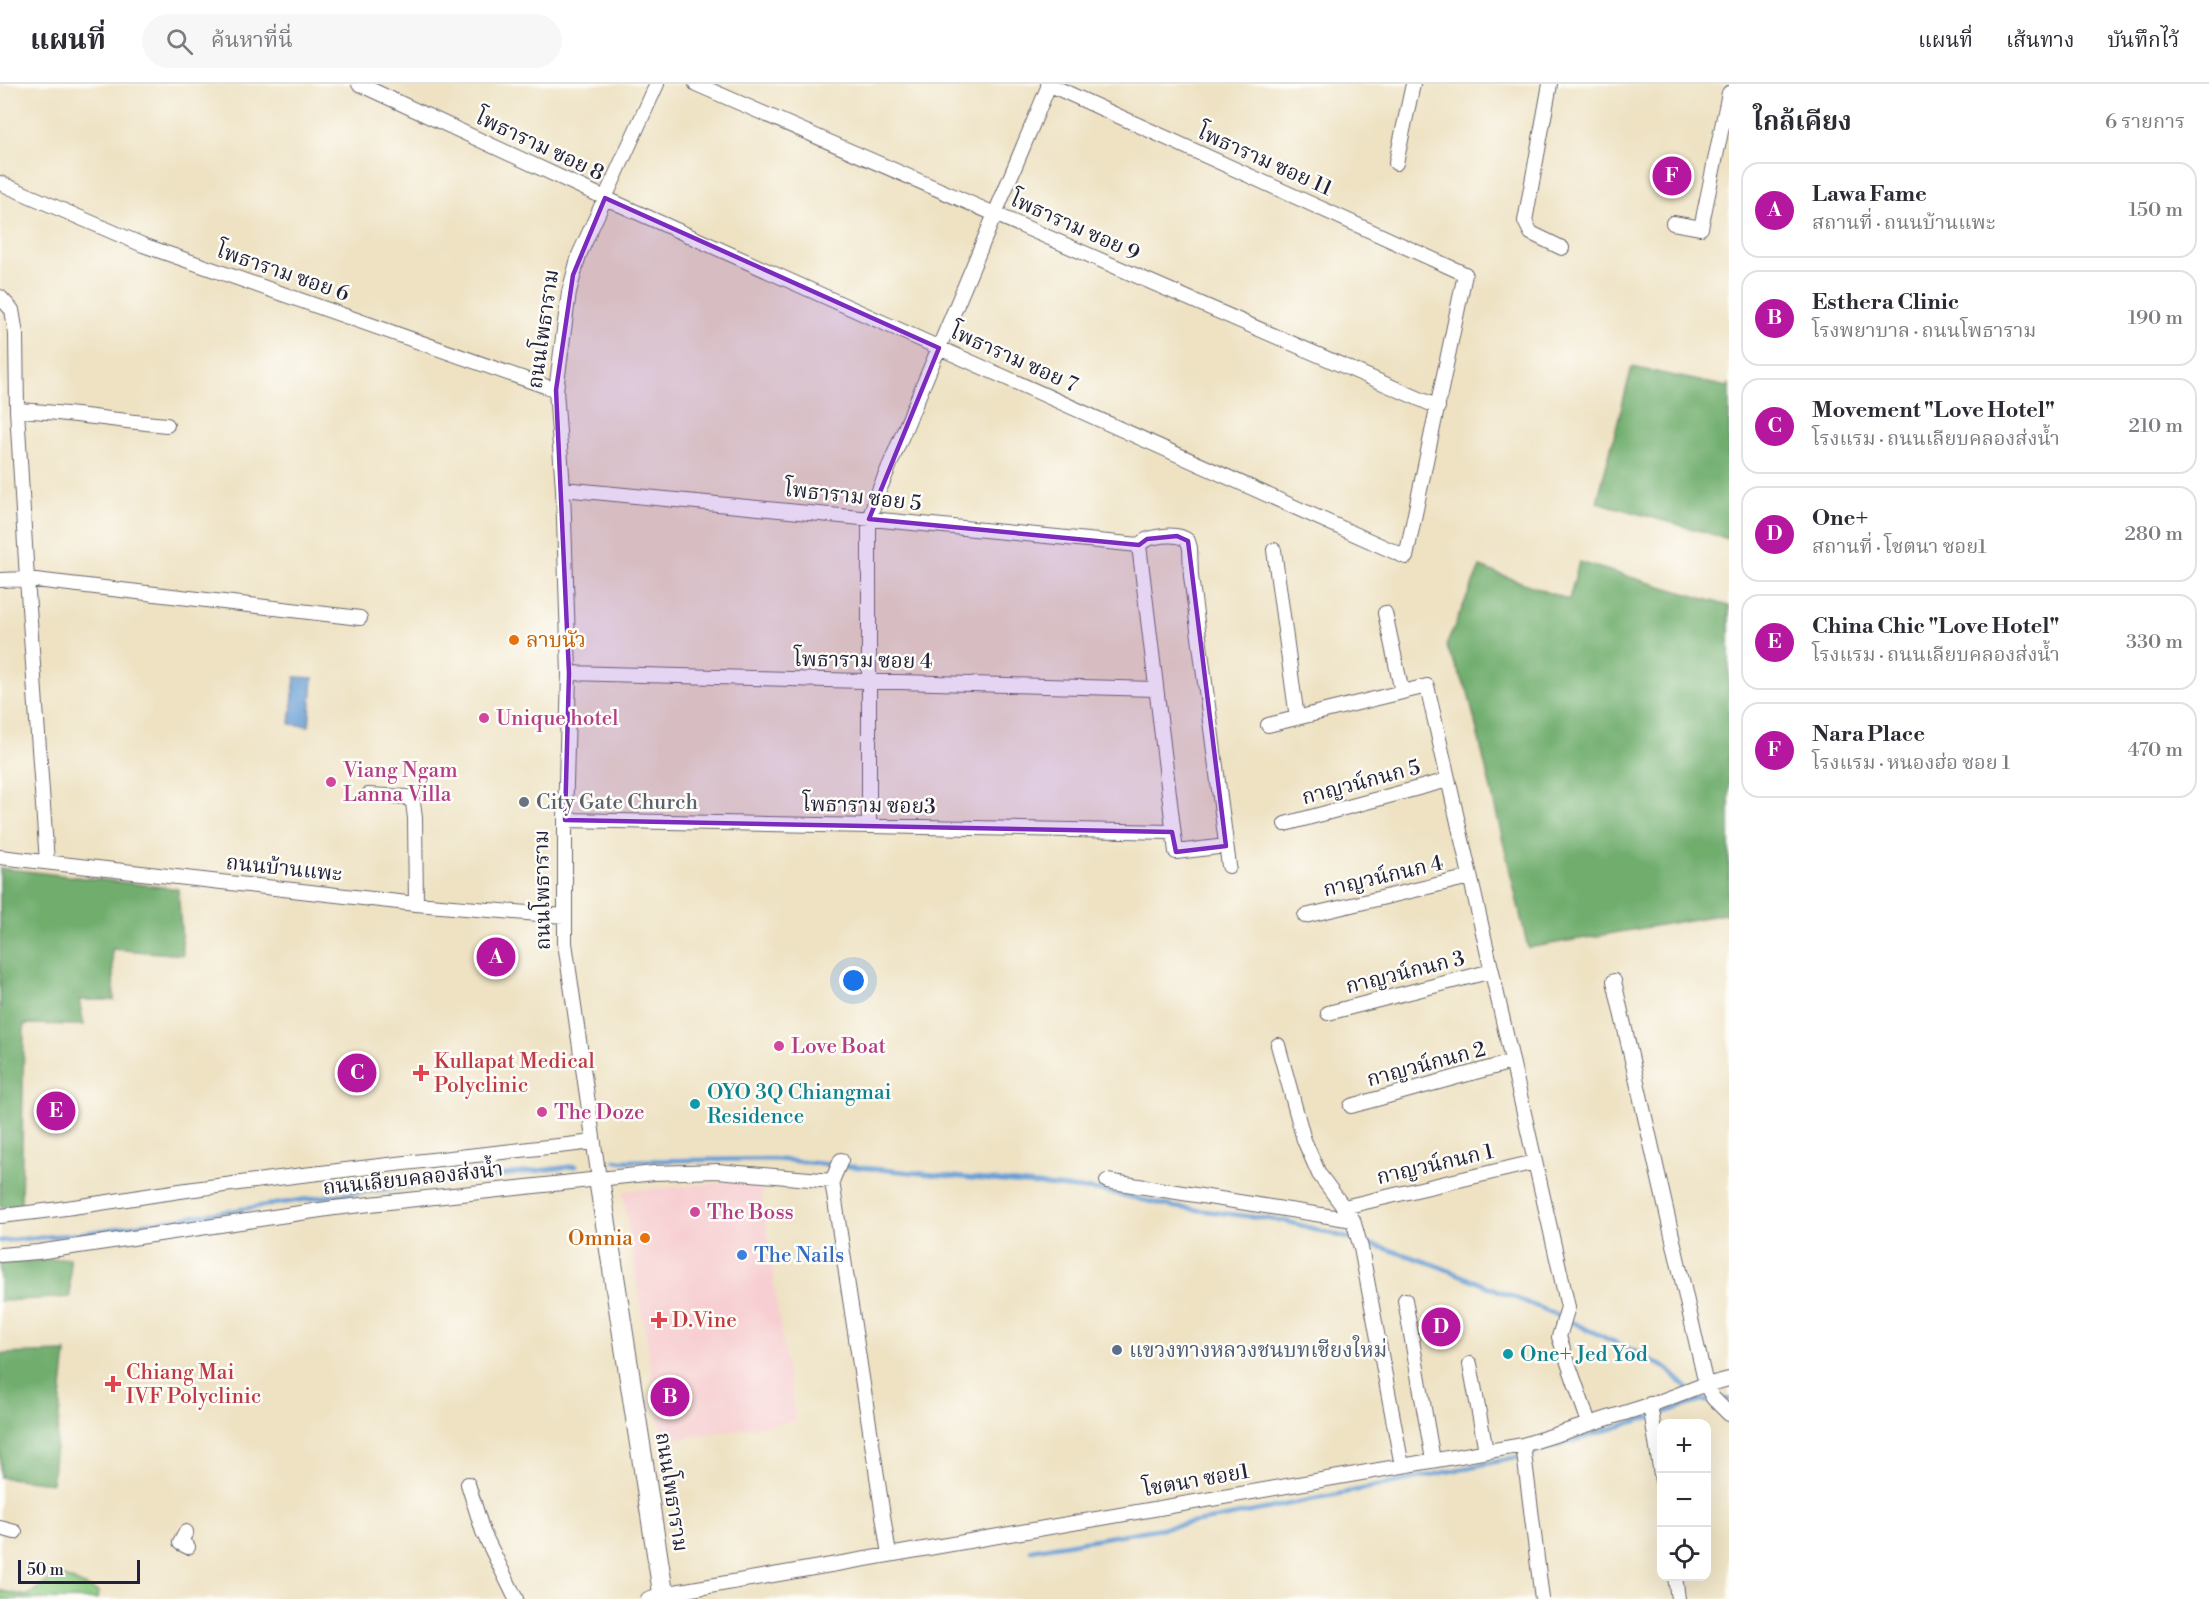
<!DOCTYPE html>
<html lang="th">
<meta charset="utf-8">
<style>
body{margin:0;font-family:"Libre Bodoni","Noto Serif Thai",serif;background:#f7f7f7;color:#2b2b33}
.controls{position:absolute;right:18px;bottom:18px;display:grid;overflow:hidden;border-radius:12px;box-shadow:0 6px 24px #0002}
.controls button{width:54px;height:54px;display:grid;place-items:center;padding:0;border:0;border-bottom:2px solid #e1e1e2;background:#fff;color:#2b2b33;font:30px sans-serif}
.scale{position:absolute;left:18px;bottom:15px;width:122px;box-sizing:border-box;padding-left:6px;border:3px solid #22223b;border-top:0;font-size:16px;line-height:21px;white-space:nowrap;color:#22223b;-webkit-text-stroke:4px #fdfcf7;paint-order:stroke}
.you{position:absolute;left:854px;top:897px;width:21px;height:21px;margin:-15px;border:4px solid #fff;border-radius:50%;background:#1a73e8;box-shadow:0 0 0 9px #1a73e833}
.badge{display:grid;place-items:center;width:39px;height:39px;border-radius:50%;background:#b5179e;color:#fff;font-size:20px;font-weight:700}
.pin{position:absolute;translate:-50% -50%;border:3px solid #fff;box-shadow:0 2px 6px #0006}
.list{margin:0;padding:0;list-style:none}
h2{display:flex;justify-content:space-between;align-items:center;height:78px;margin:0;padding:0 24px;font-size:26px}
h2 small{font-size:20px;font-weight:400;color:#7c7c81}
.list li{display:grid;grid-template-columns:39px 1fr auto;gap:18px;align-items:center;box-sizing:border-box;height:96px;margin:0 12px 12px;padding:0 12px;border:2px solid #e1e1e2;border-radius:18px}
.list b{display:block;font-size:22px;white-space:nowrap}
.list p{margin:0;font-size:20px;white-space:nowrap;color:#7c7c81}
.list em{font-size:20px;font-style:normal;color:#7c7c81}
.icon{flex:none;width:33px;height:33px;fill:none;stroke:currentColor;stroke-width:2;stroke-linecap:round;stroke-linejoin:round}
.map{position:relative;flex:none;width:1729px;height:1515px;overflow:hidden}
header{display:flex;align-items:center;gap:36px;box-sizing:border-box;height:84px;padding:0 30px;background:#fff;border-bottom:2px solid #e1e1e2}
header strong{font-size:28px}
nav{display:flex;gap:33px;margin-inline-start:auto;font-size:21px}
.search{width:420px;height:54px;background:#f7f7f7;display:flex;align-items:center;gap:15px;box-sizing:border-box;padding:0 21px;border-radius:33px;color:#7c7c81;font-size:22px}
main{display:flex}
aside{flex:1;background:#fff}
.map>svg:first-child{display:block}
.built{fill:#f7cfd2}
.green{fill:#8cca80;stroke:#57765e;stroke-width:1.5}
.forest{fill:#71ae6e;stroke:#4a6854;stroke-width:1.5}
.water{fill:#669dd4;stroke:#446088;stroke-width:1.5}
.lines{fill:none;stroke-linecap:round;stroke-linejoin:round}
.stream{stroke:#669dd4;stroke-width:4.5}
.street-casing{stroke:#69656b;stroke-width:16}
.secondary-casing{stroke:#69656b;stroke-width:22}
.street{stroke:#fff;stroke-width:14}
.secondary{stroke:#fff;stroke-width:20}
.marked{fill:#7b2cbf;fill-opacity:0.2;stroke:#7b2cbf;stroke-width:4.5;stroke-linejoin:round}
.food-dot{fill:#e8710a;stroke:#fdfcf7;stroke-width:2}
.hotel-dot{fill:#d1479c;stroke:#fdfcf7;stroke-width:2}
.worship-dot{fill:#6b7280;stroke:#fdfcf7;stroke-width:2}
.health-dot{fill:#e0444e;stroke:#fdfcf7;stroke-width:2}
.culture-dot{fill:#0f9aa8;stroke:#fdfcf7;stroke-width:2}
.shop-dot{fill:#3f7fe0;stroke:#fdfcf7;stroke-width:2}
.service-dot{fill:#5c6f8a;stroke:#fdfcf7;stroke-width:2}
.labels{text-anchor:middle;stroke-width:5;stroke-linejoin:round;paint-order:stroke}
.street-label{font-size:21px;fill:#22223b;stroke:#fdfcf7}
.food-label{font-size:21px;fill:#c56008;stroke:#fdfcf7;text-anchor:start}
.hotel-label{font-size:21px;fill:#b23c85;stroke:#fdfcf7;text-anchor:start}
.worship-label{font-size:21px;fill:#5b616d;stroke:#fdfcf7;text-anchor:start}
.health-label{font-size:21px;fill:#be3a42;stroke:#fdfcf7;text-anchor:start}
.culture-label{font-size:21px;fill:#0d838f;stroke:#fdfcf7;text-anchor:start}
.shop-label{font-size:21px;fill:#366cbe;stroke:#fdfcf7;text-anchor:start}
.service-label{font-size:21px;fill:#4e5e75;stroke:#fdfcf7;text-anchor:start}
</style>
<header>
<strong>แผนที่</strong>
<div class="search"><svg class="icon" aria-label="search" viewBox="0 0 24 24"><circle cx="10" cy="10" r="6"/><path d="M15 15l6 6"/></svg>ค้นหาที่นี่</div>
<nav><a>แผนที่</a><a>เส้นทาง</a><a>บันทึกไว้</a></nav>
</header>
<main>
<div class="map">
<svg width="1729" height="1515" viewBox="0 0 1729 1515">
<rect width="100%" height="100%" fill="#fdfcf7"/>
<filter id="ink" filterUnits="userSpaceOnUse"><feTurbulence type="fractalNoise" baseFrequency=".0167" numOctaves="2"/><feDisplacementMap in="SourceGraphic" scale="12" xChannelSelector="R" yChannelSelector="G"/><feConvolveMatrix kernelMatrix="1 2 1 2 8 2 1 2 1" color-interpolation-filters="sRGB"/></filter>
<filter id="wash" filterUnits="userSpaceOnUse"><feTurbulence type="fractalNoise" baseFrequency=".008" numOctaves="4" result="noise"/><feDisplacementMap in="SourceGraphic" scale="24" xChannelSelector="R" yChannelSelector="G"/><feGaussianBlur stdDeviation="1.35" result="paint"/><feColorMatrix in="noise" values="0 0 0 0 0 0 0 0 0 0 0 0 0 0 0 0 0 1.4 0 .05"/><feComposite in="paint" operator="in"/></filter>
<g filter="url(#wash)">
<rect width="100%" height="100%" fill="#eee2c3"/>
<!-- built -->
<path class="built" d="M760 1096 782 1255 796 1337 662 1357 623 1107Z"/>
<!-- green -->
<path class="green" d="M58 1490 98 1508 97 1515H0V1507L27 1512Z"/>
<!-- forest -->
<path class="forest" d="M1632 283 1728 303 1729 299V455L1597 418Z
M1579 478 1729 522V829L1528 864 1468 608 1446 562 1480 483 1569 516Z
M0 784 178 805 183 871 112 865 114 916H79L84 941 24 940 21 1122 0 1123Z
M70 1174V1213L0 1217V1179Z
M66 1268 52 1399 0 1393V1270Z"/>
<!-- water -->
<path class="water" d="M295 593 313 594 309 642 290 640Z"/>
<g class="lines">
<!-- stream -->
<path class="stream" d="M615 1077 773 1075 1103 1107 1174 1123 1285 1137 1384 1164 1433 1180 1550 1228 1638 1269 1667 1285 1701 1317
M0 1157 78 1150 314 1114 576 1082
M1719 1316 1729 1315
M1031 1466 1221 1434 1524 1372 1701 1317H1710"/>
</g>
</g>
<g filter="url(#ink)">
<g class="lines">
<defs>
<path id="street" d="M359 0 605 114 1406 473 1465 190 1048 0
M696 0 1438 323
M1550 0 1525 137 1531 149 1562 164
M1396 79 1413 0
M0 99 143 161 556 306
M1673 139 1701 144 1729 9
M0 213 12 226 16 250 17 326 27 495 47 778
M17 326C67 328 116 337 167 341
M563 405 1139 461
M1139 461C1148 451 1178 448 1188 457L1190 464 1191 492 1229 782
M1139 461 1176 768 1226 762
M1274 466 1297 634
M0 496 27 495 360 534
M1385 529 1402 608
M569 589 1155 605
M1268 641 1427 602 1568 1223 1559 1253 1589 1339
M368 711 407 713 413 719 415 734 416 820
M565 736 1172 748
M1285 740 1448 696
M869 742V435L878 409 1049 1
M0 773 416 820 564 832
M1305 832 1470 793
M1614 897 1706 1301 1713 1314 1729 1330
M1328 929 1492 887
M1278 961 1304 1056 1319 1090 1353 1136 1361 1164 1402 1382
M1351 1022 1512 978
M841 1076 832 1097 889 1471
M599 1095 565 859V736L569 589 563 405 556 306 569 208 579 171 657 0
M1107 1097 1353 1136
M1344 1123 1535 1078
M0 1132C73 1125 145 1111 217 1102 342 1085 468 1072 594 1058
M0 1171 38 1168 334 1124 654 1089 717 1087 832 1097
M1405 1216 1433 1376
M1470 1280 1486 1367
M1650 1320 1662 1397
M1523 1361 1542 1515
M468 1400 483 1448 516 1515
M0 1444 15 1448
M186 1448 180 1459 188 1463
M1675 1492 1678 1515
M648 1515 663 1510 1523 1361 1656 1319 1698 1303 1729 1295"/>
<path id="secondary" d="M599 1095 664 1515"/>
</defs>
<!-- street casing -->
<use href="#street" class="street-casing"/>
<!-- secondary casing -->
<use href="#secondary" class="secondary-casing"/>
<!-- street -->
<use href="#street" class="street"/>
<!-- secondary -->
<use href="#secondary" class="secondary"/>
</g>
</g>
<!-- marked area -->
<path class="marked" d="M605 114 939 264 869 435 1139 461 1147 455 1177 452 1188 457 1226 762 1176 768 1172 748 565 736 569 589 556 306 573 191Z"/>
<!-- markers -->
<g class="food-dot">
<circle cx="514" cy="556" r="6"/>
<circle cx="645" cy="1154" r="6"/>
</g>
<g class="hotel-dot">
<circle cx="484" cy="634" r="6"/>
<circle cx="331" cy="698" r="6"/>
<circle cx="779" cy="962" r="6"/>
<circle cx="542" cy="1028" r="6"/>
<circle cx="695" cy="1128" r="6"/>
</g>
<circle class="worship-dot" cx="524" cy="718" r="6"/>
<g class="health-dot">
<path d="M418 980h6v6h6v6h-6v6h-6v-6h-6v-6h6z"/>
<path d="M656 1227h6v6h6v6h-6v6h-6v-6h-6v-6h6z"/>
<path d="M110 1291h6v6h6v6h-6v6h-6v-6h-6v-6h6z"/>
</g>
<g class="culture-dot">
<circle cx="695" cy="1020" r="6"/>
<circle cx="1508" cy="1270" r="6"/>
</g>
<circle class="shop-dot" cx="742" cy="1171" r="6"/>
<circle class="service-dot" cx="1117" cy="1266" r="6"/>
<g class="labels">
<!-- street labels -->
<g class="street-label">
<text transform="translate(540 61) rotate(25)" y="7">โพธาราม ซอย 8</text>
<text transform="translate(1265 76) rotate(24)" y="7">โพธาราม ซอย 11</text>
<text transform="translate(1075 142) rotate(24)" y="7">โพธาราม ซอย 9</text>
<text transform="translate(283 188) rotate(19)" y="7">โพธาราม ซอย 6</text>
<text transform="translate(543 245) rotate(-82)" y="7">ถนนโพธาราม</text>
<text transform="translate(1014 274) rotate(24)" y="7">โพธาราม ซอย 7</text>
<text transform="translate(853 412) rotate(6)" y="7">โพธาราม ซอย 5</text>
<text transform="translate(863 576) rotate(1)" y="7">โพธาราม ซอย 4</text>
<text transform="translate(1361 698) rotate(-15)" y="7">กาญวน์กนก 5</text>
<text transform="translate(869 721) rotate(1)" y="7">โพธาราม ซอย3</text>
<text transform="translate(284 784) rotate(6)" y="7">ถนนบ้านแพะ</text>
<text transform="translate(1383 792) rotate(-13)" y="7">กาญวน์กนก 4</text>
<text transform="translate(542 806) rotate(-91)" y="7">ถนนโพธาราม</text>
<text transform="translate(1405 888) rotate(-14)" y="7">กาญวน์กนก 3</text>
<text transform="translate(1426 980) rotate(-15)" y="7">กาญวน์กนก 2</text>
<text transform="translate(1435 1080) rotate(-13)" y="7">กาญวน์กนก 1</text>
<text transform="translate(413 1094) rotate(-6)" y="7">ถนนเลียบคลองส่งน้ำ</text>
<text transform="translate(1196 1396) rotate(-10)" y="7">โชตนา ซอย1</text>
<text transform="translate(672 1408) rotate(81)" y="7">ถนนโพธาราม</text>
</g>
<!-- food labels -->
<g class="food-label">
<text x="526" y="563">ลาบนัว</text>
<text x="633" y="1161" text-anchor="end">Omnia</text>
</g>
<!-- hotel labels -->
<g class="hotel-label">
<text x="496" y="641">Unique hotel</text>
<text x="343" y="693">Viang Ngam<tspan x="343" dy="24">Lanna Villa</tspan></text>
<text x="791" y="969">Love Boat</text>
<text x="554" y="1035">The Doze</text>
<text x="707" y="1135">The Boss</text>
</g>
<!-- worship labels -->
<g class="worship-label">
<text x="536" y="725">City Gate Church</text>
</g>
<!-- health labels -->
<g class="health-label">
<text x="434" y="984">Kullapat Medical<tspan x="434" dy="24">Polyclinic</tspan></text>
<text x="672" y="1243">D.Vine</text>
<text x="126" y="1295">Chiang Mai<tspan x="126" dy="24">IVF Polyclinic</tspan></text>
</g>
<!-- culture labels -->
<g class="culture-label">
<text x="707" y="1015">OYO 3Q Chiangmai<tspan x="707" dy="24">Residence</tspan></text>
<text x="1520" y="1277">One+ Jed Yod</text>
</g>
<!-- shop labels -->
<g class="shop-label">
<text x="754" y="1178">The Nails</text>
</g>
<!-- service labels -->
<g class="service-label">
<text x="1129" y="1273">แขวงทางหลวงชนบทเชียงใหม่</text>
</g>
</g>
</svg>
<div class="controls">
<button>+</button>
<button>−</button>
<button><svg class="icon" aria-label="locate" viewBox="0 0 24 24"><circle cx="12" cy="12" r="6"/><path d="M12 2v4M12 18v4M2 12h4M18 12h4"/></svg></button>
</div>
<div class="scale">50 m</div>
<div class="you"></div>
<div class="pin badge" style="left:496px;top:873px">A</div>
<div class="pin badge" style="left:670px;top:1313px">B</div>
<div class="pin badge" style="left:357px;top:989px">C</div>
<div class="pin badge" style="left:1441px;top:1243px">D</div>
<div class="pin badge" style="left:56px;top:1027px">E</div>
<div class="pin badge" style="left:1672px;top:92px">F</div>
</div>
<aside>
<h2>ใกล้เคียง<small>6 รายการ</small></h2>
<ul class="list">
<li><span class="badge">A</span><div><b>Lawa Fame</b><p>สถานที่ · ถนนบ้านแพะ</p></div><em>150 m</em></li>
<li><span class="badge">B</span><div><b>Esthera Clinic</b><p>โรงพยาบาล · ถนนโพธาราม</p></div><em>190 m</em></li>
<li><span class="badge">C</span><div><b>Movement &quot;Love Hotel&quot;</b><p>โรงแรม · ถนนเลียบคลองส่งน้ำ</p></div><em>210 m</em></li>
<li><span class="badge">D</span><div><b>One+</b><p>สถานที่ · โชตนา ซอย1</p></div><em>280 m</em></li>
<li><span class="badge">E</span><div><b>China Chic &quot;Love Hotel&quot;</b><p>โรงแรม · ถนนเลียบคลองส่งน้ำ</p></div><em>330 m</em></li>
<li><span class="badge">F</span><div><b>Nara Place</b><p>โรงแรม · หนองฮ่อ ซอย 1</p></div><em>470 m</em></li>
</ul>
</aside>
</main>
